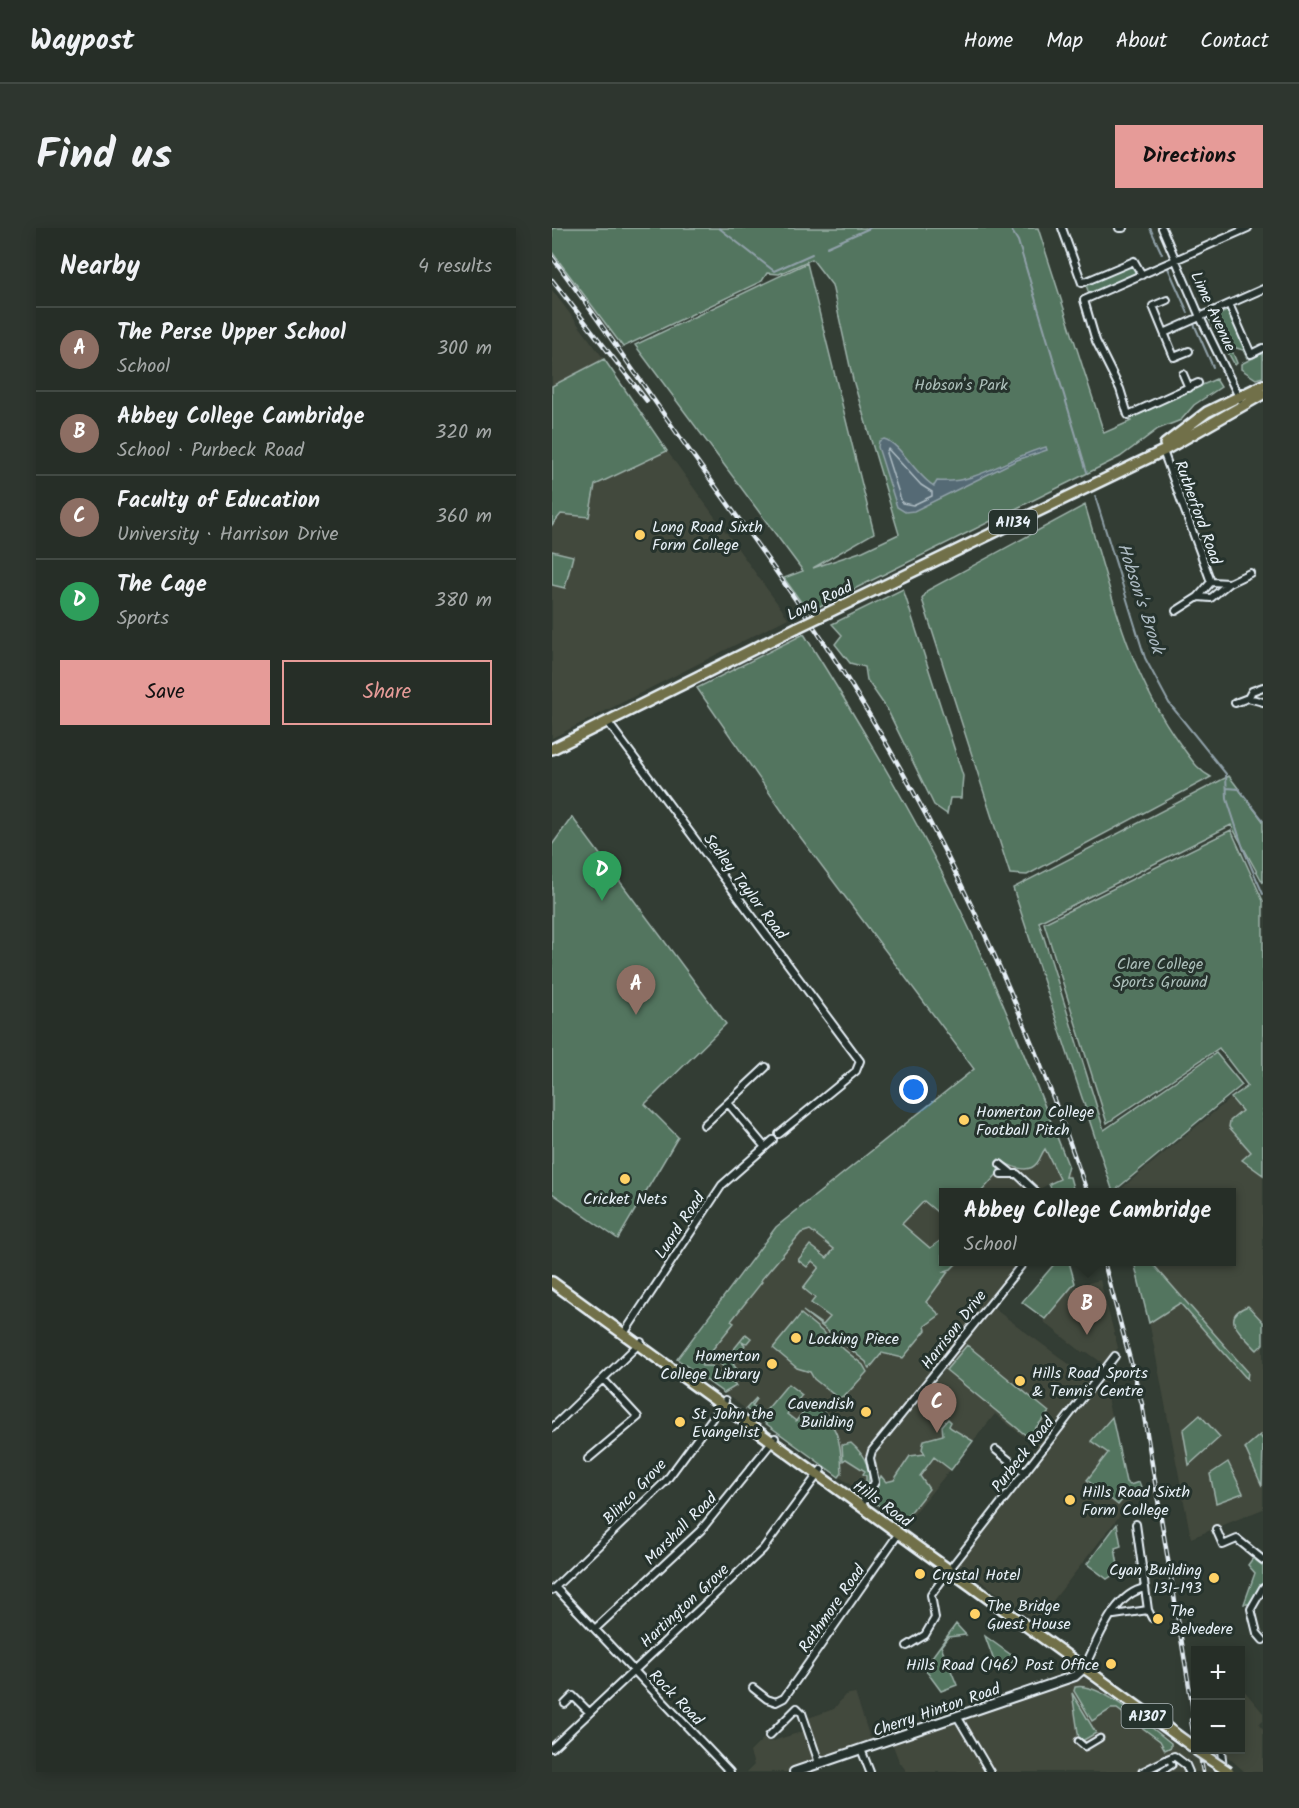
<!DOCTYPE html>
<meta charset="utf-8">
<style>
body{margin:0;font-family:Kalam,sans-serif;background:#2e362f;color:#f1f3f6}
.controls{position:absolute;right:18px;bottom:18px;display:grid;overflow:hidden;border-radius:0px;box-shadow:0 3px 15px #0003}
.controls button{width:54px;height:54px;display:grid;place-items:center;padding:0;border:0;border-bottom:2px solid #424a44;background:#262e27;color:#f1f3f6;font:30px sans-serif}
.you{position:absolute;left:362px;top:862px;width:21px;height:21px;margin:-15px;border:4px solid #fff;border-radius:50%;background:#1a73e8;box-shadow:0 0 0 9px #1a73e833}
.badge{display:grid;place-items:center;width:39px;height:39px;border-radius:50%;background:#e69b98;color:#fff;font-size:20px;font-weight:700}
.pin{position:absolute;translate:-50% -50px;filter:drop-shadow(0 2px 3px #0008)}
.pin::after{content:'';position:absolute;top:32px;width:21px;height:18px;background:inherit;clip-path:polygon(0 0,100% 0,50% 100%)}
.popup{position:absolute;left:387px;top:960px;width:297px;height:78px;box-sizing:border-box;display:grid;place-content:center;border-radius:0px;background:#262e27;filter:drop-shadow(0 2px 4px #0005);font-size:20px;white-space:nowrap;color:#a4a8a7}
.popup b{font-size:22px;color:#f1f3f6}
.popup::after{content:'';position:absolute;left:50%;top:100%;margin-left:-12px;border:12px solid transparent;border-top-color:#262e27}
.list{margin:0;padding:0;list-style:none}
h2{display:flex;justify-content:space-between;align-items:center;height:78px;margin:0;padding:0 24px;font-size:26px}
h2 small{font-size:20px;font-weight:400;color:#a4a8a7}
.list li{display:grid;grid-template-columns:39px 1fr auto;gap:18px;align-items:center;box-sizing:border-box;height:84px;padding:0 24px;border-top:2px solid #424a44}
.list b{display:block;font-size:22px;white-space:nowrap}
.list p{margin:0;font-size:20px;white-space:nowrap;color:#a4a8a7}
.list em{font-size:20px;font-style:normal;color:#a4a8a7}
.actions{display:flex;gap:12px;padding:18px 24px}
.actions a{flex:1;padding:14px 0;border:2px solid #e69b98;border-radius:0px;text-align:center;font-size:21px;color:#e69b98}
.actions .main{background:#e69b98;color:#111}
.map{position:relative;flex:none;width:711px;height:1544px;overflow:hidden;border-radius:0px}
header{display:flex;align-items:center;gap:36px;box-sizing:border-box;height:84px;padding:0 30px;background:#262e27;border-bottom:2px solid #424a44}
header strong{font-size:28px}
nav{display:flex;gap:33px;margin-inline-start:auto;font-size:21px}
.intro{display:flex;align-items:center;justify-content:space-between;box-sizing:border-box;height:144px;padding:0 36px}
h1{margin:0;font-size:42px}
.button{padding:15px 27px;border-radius:0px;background:#e69b98;color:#111;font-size:21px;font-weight:700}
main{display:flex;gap:36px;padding:0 36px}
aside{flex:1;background:#262e27;border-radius:0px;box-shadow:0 3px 15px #0003}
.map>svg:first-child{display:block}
.built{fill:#43493d}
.green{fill:#53745e;stroke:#9eb2ab;stroke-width:1.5}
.water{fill:#556b74;stroke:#90a1a9;stroke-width:1.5}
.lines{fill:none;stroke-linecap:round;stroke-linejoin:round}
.shore{stroke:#adbbc3;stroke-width:1.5}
.stream{stroke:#90a1a9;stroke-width:2}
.pedestrian-casing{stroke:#e8f1f8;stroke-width:9}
.minor-casing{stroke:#e8f1f8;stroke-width:10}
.tertiary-casing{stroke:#e8f1f8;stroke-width:12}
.primary-casing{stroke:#e8f1f8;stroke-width:14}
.pedestrian{stroke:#26332d;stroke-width:4.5}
.minor{stroke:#26332d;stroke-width:6}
.tertiary{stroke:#26332d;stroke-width:8}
.primary{stroke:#71704a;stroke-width:9}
.rail-casing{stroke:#e8f1f8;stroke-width:4.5}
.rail{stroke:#26332d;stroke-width:2;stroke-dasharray:7;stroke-linecap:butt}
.primary-bridge-casing{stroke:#e8f1f8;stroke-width:14;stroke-linecap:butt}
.primary-bridge{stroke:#71704a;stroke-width:9}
.poi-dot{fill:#ffd166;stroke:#26332d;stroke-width:2}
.labels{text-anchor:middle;stroke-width:6;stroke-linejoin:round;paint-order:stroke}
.shield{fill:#26332d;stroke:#aeb8bb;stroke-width:1.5}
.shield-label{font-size:15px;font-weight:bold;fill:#e8f1f8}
.street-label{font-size:16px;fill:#e8f1f8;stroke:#26332d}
.park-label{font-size:16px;fill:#acbfba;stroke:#26332d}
.poi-label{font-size:16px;fill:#e8f1f8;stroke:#26332d;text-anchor:start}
.water-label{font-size:18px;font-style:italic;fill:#adbbc3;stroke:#26332d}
</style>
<header>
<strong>Waypost</strong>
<nav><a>Home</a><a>Map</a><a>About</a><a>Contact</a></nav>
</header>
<div class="intro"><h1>Find us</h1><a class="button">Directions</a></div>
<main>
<aside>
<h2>Nearby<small>4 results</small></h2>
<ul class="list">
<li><span class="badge" style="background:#8d6e63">A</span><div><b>The Perse Upper School</b><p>School</p></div><em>300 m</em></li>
<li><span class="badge" style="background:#8d6e63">B</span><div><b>Abbey College Cambridge</b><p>School · Purbeck Road</p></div><em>320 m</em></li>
<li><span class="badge" style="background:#8d6e63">C</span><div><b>Faculty of Education</b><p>University · Harrison Drive</p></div><em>360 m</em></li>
<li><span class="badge" style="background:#2e9e5b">D</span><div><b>The Cage</b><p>Sports</p></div><em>380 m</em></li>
</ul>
<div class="actions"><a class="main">Save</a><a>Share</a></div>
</aside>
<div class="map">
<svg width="711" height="1544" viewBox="0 0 711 1544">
<rect width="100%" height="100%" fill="#333d34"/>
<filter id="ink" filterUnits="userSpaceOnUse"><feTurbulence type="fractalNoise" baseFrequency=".0167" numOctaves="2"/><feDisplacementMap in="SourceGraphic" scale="12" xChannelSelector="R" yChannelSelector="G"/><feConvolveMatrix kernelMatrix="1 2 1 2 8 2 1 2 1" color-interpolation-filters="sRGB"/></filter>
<g filter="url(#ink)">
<!-- built -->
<path class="built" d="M0 62 52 131 115 223 236 390 0 510Z
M465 809 518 949 504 952 482 964H391V1034H467L320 1218 314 1229 317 1255 311 1266 125 1131 224 999Z
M711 847V1281L639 1310 593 1072 582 1034H679V964H565L679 870Z
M548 1052 566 1120 552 1136 535 1124H530L491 1093 518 1060Z
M437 1077 529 1145 538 1161 490 1223 443 1186 353 1297 318 1271 326 1255 323 1227 391 1144 387 1141Z
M551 1152 574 1254 583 1268 485 1393 406 1337Z
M533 1450 662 1544H641L639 1530 635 1544H355L347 1533 340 1515Z
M689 1459 711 1485V1492L707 1496 711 1501V1544H693L675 1528 674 1522H688Z
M303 1465 322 1522 255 1544H195L202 1537 198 1524 211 1511 218 1514 252 1503 248 1493 282 1481 293 1467Z"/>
<!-- green -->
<path class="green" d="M0 0H486L552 205 579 193 578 189 664 151 669 159 642 177 629 192 606 201 568 229 256 384 232 350 251 343 83 117 255 35 322 305 261 340 311 323 347 306 301 152 280 57 260 31 227 46 215 45 210 53 71 119 0 24Z
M578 37 584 43 582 47 537 66 534 57Z
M677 82 697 128 695 130 691 122 678 118 685 135 683 137 657 91Z
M711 125V149L704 151 689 141V136Z
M52 131 115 223 43 257 37 289 9 286 0 297V158Z
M533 277C558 360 576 445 628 516 638 529 644 541 659 549L475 647 458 646 370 371 376 362Z
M0 323 21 328 13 360 0 357Z
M351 361 411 548 409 570H398L395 586 382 577 335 481 315 452 313 439 298 435 283 416 290 407 280 396Z
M252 406C308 495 363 587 409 683 449 767 482 850 516 937L513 949H518L522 964H501L497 956 508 951 493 921C489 926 489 930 485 935 476 947 457 938 447 931L444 934 447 944 429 964H391V989L372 973 350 996 378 1020 391 1011V1034H406L399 1041 390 1044H396L374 1074 388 1087 373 1098 374 1102 351 1130 330 1125 317 1141 314 1134 251 1083 271 1097 278 1089 259 1075 263 1070 251 1060 267 1039 260 1033 255 1039 246 1032 258 1017 275 1030 282 1021 258 1002 249 1005 209 1052 210 1054 179 1093 182 1095 160 1122 165 1126 159 1133 149 1134 150 1138H160L184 1158 172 1165 125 1131 224 999 422 841 243 602 145 460Z
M677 548 711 593V655L679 597 487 694 552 902 664 825 690 857 561 964 461 660Z
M20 589 174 796 93 876 126 909 66 1011 0 965V617Z
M679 602 711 673V947L690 932 699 924 677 899 678 893 690 883 679 870 696 858 667 820 555 895 492 695Z
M504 1034H517L523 1055 493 1091 470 1074Z
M582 1034H599L696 1144 695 1151 628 1075 597 1095Z
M696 1078 711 1094V1116L705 1122C692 1108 665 1089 696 1078Z
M249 1086 311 1137 315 1144 292 1169 286 1170 262 1151 258 1144 245 1140 221 1120Z
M194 1106 199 1110 195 1115 190 1114 193 1117 181 1136 186 1143 193 1146 188 1153 166 1134 169 1129 173 1132Z
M415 1117 497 1184 476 1209 394 1142Z
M236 1156 250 1167 235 1186 244 1193 259 1174 281 1192 280 1197C289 1211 289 1228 290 1245L287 1249 194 1181 204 1170 205 1171 200 1178 211 1186Z
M648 1187 668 1209 637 1237 631 1202Z
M560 1189 574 1254 578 1257 587 1254 589 1259 580 1269 575 1266 566 1277 535 1252 556 1225 539 1213Z
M396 1191 399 1194 397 1198 399 1200 421 1213 399 1242 382 1229 368 1248 377 1261 354 1290 344 1283 340 1287 318 1271 329 1248 334 1254 342 1252 358 1228 373 1226 370 1221 372 1212 391 1207 390 1198Z
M708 1207 711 1212 710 1258 693 1220Z
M299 1215C313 1227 322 1244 314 1262V1248L311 1246 313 1243 294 1231 291 1233 290 1217Z
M676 1234 691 1265 664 1275 658 1246Z
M565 1296 569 1318 563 1320 567 1343 555 1351 535 1336Z
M701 1330 711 1338V1356L699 1376H692L703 1345 696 1337Z
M404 1396 414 1407 396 1409 389 1418 405 1457 389 1463 372 1440Z
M433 1408 462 1429 460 1435 445 1441Z
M523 1459C548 1453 599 1500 619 1515V1519L613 1522 608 1513 565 1481H559L540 1493 522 1463Z
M520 1465 544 1505 530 1513 527 1511Z"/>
<!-- water -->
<path class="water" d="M332 211C348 215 365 249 382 258L385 253C425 257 457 228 494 219L495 222 465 232 362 283 353 284 345 279 326 219 327 213Z"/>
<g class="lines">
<!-- shore -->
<path class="shore" d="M336 221 369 257 380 264V268L361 277 350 275 334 225Z"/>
<!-- stream -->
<path class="stream" d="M167 0 222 43 260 26
M458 0 466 13 535 244
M598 0 610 26
M275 19 318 0
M616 40 636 85
M642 96 661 139
M543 268 593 430 617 475 674 546 675 571 691 620 711 666
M675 560 687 561 711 592"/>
<defs>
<path id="pedestrian" d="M526 1513 533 1519 548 1510
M609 1544 620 1537 616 1530"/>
<path id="minor" d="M510 0 530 55 582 33 590 47
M567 0H571
M610 0 648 89 688 171
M711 61 677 76 699 126 711 120
M615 72 601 78 622 129 637 123
M612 105 677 76
M631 146 637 160
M646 155 576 187 568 161 544 113 532 72 696 0
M611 223 659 354
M659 354 677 355 659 370 646 369Z
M677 355 698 345
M624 383 646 369
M711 459 700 463 696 470 711 474
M683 475 696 470
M55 493 308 833 304 843 227 906
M176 875 212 918
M152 897 214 839
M448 936 458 944
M449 946H465L484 964
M71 1107 170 957 221 912
M0 1200 89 1114
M444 1222 473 1245
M36 1231 86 1189 51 1151
M309 1278 323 1254 318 1230 320 1223 472 1034
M584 1296 593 1360
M664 1301 671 1317 685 1311 711 1332
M3 1359 178 1544
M711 1360 699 1381 705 1405 711 1412
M0 1362 114 1253 173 1173
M562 1387 596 1382 600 1390
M43 1401 149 1302 223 1210
M355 1418 373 1407 383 1390 379 1367 401 1337 563 1128
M532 1440C546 1413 561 1366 593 1360L596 1382
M201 1460 215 1471 224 1474 232 1470 347 1305
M13 1476 21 1468 37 1484
M405 1488 438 1544
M217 1508 245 1480 250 1485 267 1535
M0 1520 211 1321 269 1242
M309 1521 318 1544
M669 1522 671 1540
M590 1544 622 1528 634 1537 637 1544"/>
<path id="tertiary" d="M242 1544 523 1448 532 1440"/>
<path id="primary" d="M613 216 655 184 711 157
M269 388 611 223 711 166
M0 521 246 399
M0 1054 644 1521"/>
</defs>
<!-- pedestrian casing -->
<use href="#pedestrian" class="pedestrian-casing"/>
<!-- minor casing -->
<use href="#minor" class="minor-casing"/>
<!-- tertiary casing -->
<use href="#tertiary" class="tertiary-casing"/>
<!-- primary casing -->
<use href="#primary" class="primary-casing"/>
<!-- pedestrian -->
<use href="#pedestrian" class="pedestrian"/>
<!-- minor -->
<use href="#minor" class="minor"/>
<!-- tertiary -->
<use href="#tertiary" class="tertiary"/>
<!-- primary -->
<use href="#primary" class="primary"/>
<defs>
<path id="rail" d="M0 29C46 90 88 153 132 215 183 286 235 356 282 430 389 596 472 778 535 964
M0 52 95 173
M552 1034 590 1176 644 1500
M639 1492 644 1520
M647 1522 651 1544"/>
</defs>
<!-- rail casing -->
<use href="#rail" class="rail-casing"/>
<!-- rail -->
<use href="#rail" class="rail"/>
<defs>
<path id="primary-bridge" d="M246 399 269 388
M644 1522 677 1544"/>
</defs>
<!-- primary-bridge casing -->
<use href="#primary-bridge" class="primary-bridge-casing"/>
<!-- primary-bridge -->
<use href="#primary-bridge" class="primary-bridge"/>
</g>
</g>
<!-- markers -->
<g class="poi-dot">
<circle cx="88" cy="307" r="6"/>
<circle cx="412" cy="892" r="6"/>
<circle cx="73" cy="951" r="6"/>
<circle cx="244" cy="1110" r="6"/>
<circle cx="220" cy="1136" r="6"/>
<circle cx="468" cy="1153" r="6"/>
<circle cx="314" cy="1184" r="6"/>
<circle cx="128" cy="1194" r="6"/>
<circle cx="518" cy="1272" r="6"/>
<circle cx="368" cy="1346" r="6"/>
<circle cx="662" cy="1350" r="6"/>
<circle cx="423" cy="1386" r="6"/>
<circle cx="606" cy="1391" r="6"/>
<circle cx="559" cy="1436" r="6"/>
</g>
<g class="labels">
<!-- shield labels -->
<g class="shield">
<rect x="437" y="282" width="48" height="24" rx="4.5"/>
<rect x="569.5" y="1476" width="51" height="24" rx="4.5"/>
</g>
<g class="shield-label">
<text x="461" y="299">A1134</text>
<text x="595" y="1493">A1307</text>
</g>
<!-- street labels -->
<g class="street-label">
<text transform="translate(662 83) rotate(65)" y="6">Lime Avenue</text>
<text transform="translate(647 284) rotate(70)" y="6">Rutherford Road</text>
<text transform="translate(267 372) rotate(-26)" y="6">Long Road</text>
<text transform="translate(194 658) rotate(53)" y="6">Sedley Taylor Road</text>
<text transform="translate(127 997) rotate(-56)" y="6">Luard Road</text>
<text transform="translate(401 1101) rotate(-52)" y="6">Harrison Drive</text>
<text transform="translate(470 1226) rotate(-52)" y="6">Purbeck Road</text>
<text transform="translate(82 1263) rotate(-46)" y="6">Blinco Grove</text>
<text transform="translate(331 1275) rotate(36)" y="6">Hills Road</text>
<text transform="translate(128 1300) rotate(-45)" y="6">Marshall Road</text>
<text transform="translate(132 1377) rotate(-43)" y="6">Hartington Grove</text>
<text transform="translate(279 1380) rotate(-55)" y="6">Rathmore Road</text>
<text transform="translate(125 1469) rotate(46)" y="6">Rock Road</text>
<text transform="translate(384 1481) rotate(-19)" y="6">Cherry Hinton Road</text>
</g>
<!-- park labels -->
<g class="park-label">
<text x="409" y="162">Hobson's Park</text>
<text x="608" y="741">Clare College<tspan x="608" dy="18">Sports Ground</tspan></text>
</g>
<!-- poi labels -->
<g class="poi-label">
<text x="100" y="304">Long Road Sixth<tspan x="100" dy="18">Form College</tspan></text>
<text x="424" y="889">Homerton College<tspan x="424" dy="18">Football Pitch</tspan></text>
<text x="73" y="976" text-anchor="middle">Cricket Nets</text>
<text x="256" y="1116">Locking Piece</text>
<text x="208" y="1133" text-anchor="end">Homerton<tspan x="208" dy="18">College Library</tspan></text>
<text x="480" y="1150">Hills Road Sports<tspan x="480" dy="18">&amp; Tennis Centre</tspan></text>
<text x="302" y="1181" text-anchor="end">Cavendish<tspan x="302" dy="18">Building</tspan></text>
<text x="140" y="1191">St John the<tspan x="140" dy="18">Evangelist</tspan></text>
<text x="530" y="1269">Hills Road Sixth<tspan x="530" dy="18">Form College</tspan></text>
<text x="650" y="1347" text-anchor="end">Cyan Building<tspan x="650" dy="18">131-193</tspan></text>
<text x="380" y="1352">Crystal Hotel</text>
<text x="435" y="1383">The Bridge<tspan x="435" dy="18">Guest House</tspan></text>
<text x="618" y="1388">The<tspan x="618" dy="18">Belvedere</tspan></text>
<text x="547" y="1442" text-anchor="end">Hills Road (146) Post Office</text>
</g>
<!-- water labels -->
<g class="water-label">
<text transform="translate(589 370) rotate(72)" y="6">Hobson's Brook</text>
</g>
</g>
</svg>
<div class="controls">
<button>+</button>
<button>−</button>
</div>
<div class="you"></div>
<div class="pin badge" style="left:84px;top:787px;background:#8d6e63">A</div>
<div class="pin badge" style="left:535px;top:1107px;background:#8d6e63">B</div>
<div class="popup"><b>Abbey College Cambridge</b>School</div>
<div class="pin badge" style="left:385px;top:1205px;background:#8d6e63">C</div>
<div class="pin badge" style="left:50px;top:673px;background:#2e9e5b">D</div>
</div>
</main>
